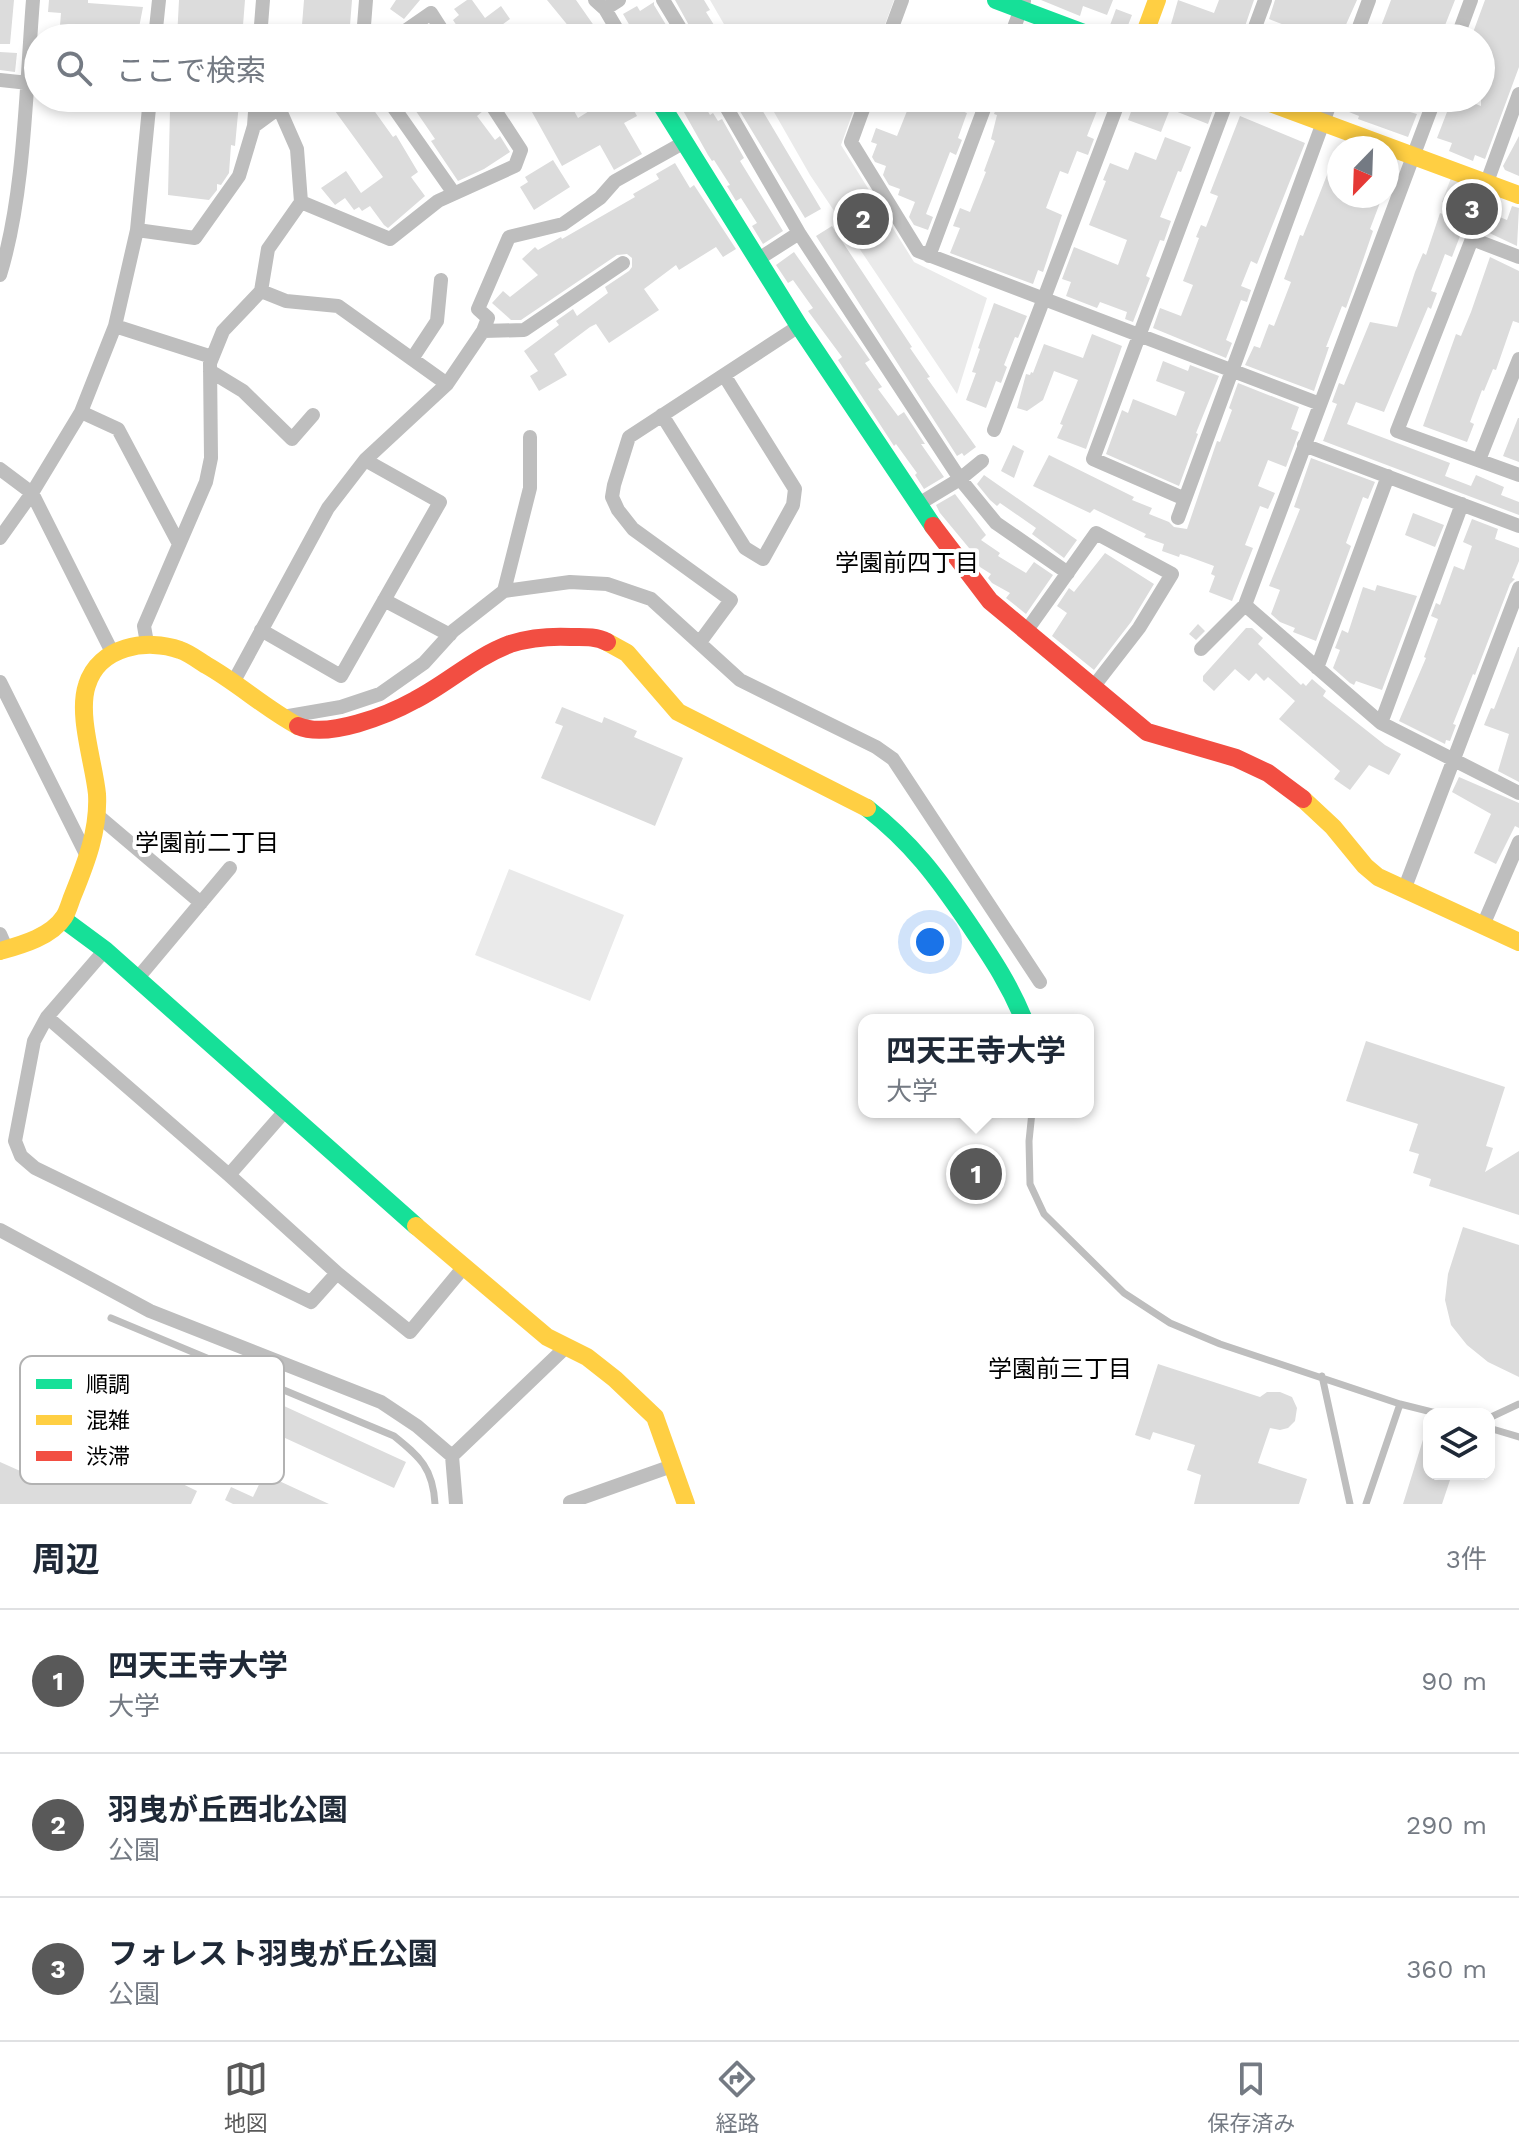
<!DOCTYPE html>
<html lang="ja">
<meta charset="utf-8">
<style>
body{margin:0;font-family:"Work Sans","Noto Sans JP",sans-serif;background:#f2f2f3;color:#1f2937}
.controls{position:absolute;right:24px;bottom:24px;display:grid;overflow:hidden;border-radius:16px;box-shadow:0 4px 12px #0003}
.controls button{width:72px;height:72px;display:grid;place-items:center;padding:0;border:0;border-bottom:2px solid #e0e1e3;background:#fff;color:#1f2937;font:40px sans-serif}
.compass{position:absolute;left:1327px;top:136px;width:72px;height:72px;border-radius:50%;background:#fff;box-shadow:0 4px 12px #0003;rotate:203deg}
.you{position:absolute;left:930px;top:942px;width:28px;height:28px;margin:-20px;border:6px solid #fff;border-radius:50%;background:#1a73e8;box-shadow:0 0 0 12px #1a73e833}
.badge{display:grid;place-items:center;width:52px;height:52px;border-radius:50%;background:#595959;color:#fff;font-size:26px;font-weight:700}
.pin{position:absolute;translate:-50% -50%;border:4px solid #fff;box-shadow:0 2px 8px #0006}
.popup{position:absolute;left:858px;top:1014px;width:236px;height:104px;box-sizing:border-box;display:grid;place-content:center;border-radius:16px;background:#fff;filter:drop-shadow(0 2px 6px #0005);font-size:26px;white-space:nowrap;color:#747a83}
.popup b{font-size:30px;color:#1f2937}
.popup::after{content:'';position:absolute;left:50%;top:100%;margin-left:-16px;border:16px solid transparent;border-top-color:#fff}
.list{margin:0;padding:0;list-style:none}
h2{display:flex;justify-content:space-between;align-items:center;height:104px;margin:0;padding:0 32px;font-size:34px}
h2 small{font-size:26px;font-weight:400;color:#747a83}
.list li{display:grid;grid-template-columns:52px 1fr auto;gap:24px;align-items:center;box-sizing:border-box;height:144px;padding:0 32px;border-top:2px solid #e0e1e3}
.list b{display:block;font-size:30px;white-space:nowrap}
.list p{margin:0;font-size:26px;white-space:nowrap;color:#747a83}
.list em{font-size:26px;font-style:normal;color:#747a83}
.icon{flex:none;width:44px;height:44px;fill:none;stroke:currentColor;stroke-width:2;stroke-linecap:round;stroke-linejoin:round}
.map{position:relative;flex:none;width:1519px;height:1504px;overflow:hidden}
.search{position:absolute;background:#fff;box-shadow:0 4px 12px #0003;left:24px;right:24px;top:24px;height:88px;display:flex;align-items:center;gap:20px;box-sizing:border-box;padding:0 28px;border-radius:44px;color:#747a83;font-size:30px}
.sheet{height:536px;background:#fff}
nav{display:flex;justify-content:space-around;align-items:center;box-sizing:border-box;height:112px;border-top:2px solid #e0e1e3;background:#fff;font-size:22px;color:#747a83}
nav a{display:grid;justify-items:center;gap:4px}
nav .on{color:#595959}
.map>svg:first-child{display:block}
.green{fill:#eaeaea}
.building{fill:#dcdcdc}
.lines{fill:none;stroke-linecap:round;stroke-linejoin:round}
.lane{stroke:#bebebe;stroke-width:7}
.street{stroke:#bebebe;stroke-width:14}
.fast{stroke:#16e098;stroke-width:18}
.slow{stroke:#ffcf43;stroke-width:18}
.jam{stroke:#f24e42;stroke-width:18}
.labels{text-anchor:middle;stroke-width:8;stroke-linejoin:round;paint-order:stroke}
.neighbourhood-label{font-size:24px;fill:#000;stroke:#fff}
.key{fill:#fff;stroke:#b2b2b2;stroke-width:2}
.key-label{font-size:22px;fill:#000}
</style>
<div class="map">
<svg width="1519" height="1504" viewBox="0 0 1519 1504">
<rect width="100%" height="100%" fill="#fff"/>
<!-- green -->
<path class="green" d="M710 0H894L880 38H732Z
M766 98H858L841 145 914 262 987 298 957 394 810 175Z
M1451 178 1492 195 1476 235 1468 232 1475 215 1442 202Z
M509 869 624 915 590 1001 475 955Z"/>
<!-- building -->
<path class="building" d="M0 0H14L10 44H0Z
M49 0H88V3L143 7 137 38H59L61 13 48 12Z
M179 0H245L242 38H177Z
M304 0H352L349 38H288L289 24 302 25Z
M396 0H420L404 19 390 9Z
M467 0H472L485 18 501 6 510 19 484 38H465L453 20 459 15 454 9Z
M547 0H576L597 30 592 33 595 38H553L570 28Z
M675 0H704L710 10 706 12 722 38H696Z
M1041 0H1113L1107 15 1083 6 1080 16Z
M1178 0 1214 13 1219 0H1254L1241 38H1167Z
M1275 0H1357L1340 38H1318L1269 19Z
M1391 0H1455L1440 38H1402L1380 29Z
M1485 0H1519V67L1485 159 1475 155 1473 161 1449 151 1452 143 1437 138 1447 112 1443 110 1448 98H1460L1481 106V38H1471Z
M654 2V5L674 38H637L623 14 637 6 640 11Z
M1116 9 1132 15 1125 33 1109 28Z
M0 52 17 53 15 72 0 70Z
M176 98 239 103 235 146 231 145 229 173 221 185 217 184V190L209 200 168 195 170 109H175Z
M354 98H371L377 106 373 109 393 137 396 135 418 172 411 177 425 196 388 228 384 225 370 206 362 211 359 207 354 210 345 198 335 205 321 188 346 171 361 193 383 177 335 111Z
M407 98H475L483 111 477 116 495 140 500 136 510 152 484 169 458 181 431 141 435 139Z
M558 98H567L578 118 610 98H627L637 116 624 123 642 154 614 170 600 145 562 166 532 112Z
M676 98H700L710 115 713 113 718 121 722 119 744 158 740 161 783 231 763 244 752 226 757 223 741 198 736 201 727 186 730 185 714 160 712 161 708 155Z
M737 98H755L821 209 805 218 738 108 742 105Z
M877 98H929L967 113 958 138 962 140 956 155 950 152 926 214 933 217 928 230 914 225 909 217 915 202 898 195 900 189 889 185 883 175 886 166 875 162 872 157 877 144 871 142 876 128 897 136 907 111Z
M1000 98H1102L1087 136 1094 139 1088 155 1077 151 1068 174 1060 171 1046 208 1062 215 1043 272 1038 270 1033 284 950 253 960 228 953 226 960 208 970 212 986 172 984 171 995 141 991 139 997 115 994 114Z
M1136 98H1200L1215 104 1208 124 1170 109 1161 132 1128 120Z
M1342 98H1415L1410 112 1417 114 1408 137 1358 119 1359 116 1339 108Z
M1240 116 1305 143 1257 264 1251 261 1241 286 1251 290 1247 302 1241 300 1226 340 1232 343 1226 358 1153 328 1160 308 1181 316 1193 285 1183 281 1199 238 1196 237 1201 225 1206 227 1218 196 1210 193Z
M1519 136V176L1505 170 1503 166Z
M1165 137 1191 147 1181 172 1178 171 1160 217 1171 221 1164 241 1160 240 1146 276 1150 278 1133 322 1125 319 1127 312 1100 302 1097 308 1066 296 1071 282 1062 279 1074 247 1118 265 1127 240 1089 225 1106 181 1103 180 1110 163 1128 170 1135 152 1156 160Z
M1338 147 1339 196H1371L1381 200 1370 229 1373 231 1362 263 1346 308 1342 306 1326 347H1329L1314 391 1245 365 1254 346 1260 348 1269 324 1274 326 1291 282 1284 279 1295 249 1300 235 1303 236Z
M553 160 570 187 534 210 520 187 528 182 525 177Z
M675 163 690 188 694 185 736 249 723 257 716 247 679 270 676 265 644 289 659 310 609 343 596 324 590 327 554 354 567 375 539 391 530 376 538 371 524 351 559 325 556 321 573 309 577 316 608 293 605 287 629 271 632 267V258L627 254 617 255 521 320H511L492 303 503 291 510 297 538 275 522 259 535 247 538 250 561 237 562 239 635 197 633 194 659 179 656 174Z
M1512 206 1519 208 1517 246 1483 230 1490 213 1507 220Z
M1440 213 1465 223 1452 257 1445 254 1431 291 1437 293 1431 309 1428 307 1384 412 1356 402 1347 424 1450 463 1445 476 1471 486 1476 475 1504 487 1501 495 1519 502V515L1318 439 1323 441 1337 404 1332 402 1339 383 1344 385 1370 322 1397 327 1415 272 1423 253 1426 255Z
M832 226 912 347 910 348 930 377 927 378 976 447 964 456 962 453 957 456 816 236Z
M794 252 870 360 865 363 882 387 878 389 898 416 904 412 925 444H921L944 477 924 489 915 475 917 473 896 444 894 446 838 360 842 357 808 311 813 308 793 280 788 283 776 265Z
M1490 257 1519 271V323L1513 321 1496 370 1493 369 1484 391 1482 390 1470 422 1474 424 1467 442 1423 426 1456 334 1461 336 1471 312Z
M994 303 1027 316 1018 338 1015 337 1004 365 1007 367 1001 383 996 381 986 408 966 400 976 373 972 372 980 349 978 348Z
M1092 334 1122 346 1086 449 1057 438 1063 425 1060 424 1078 380 1054 371 1043 400 1027 411 1017 408 1026 374 1030 375 1031 372 1033 373 1044 344 1083 358Z
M1163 361 1188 371 1190 365 1219 376 1196 433 1198 434 1179 486 1106 454 1122 410 1128 413 1133 399 1176 416 1185 392 1156 381Z
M1238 383 1299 407 1291 429 1299 432 1286 467 1268 460 1258 486 1275 493 1268 509 1260 506 1245 545 1253 548 1232 601 1209 592 1215 576 1211 574 1214 566 1187 556 1180 554 1179 557 1162 551 1164 544 1144 537 1146 534 1094 509 1090 513 1033 486 1049 455 1134 497 1132 500 1152 508 1149 514 1169 522 1174 527 1187 529 1217 441 1220 442 1232 410 1229 408Z
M1518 418H1519V462L1503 456Z
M1013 445 1024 451 1014 478 1001 471Z
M1311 458 1375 482 1368 499 1363 497 1346 543 1351 546 1316 641 1293 632 1295 628 1280 622 1271 614 1280 590 1269 586 1300 509 1294 507Z
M984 475 1077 540 1064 558 1032 534 1036 528 1000 503 997 506 990 500 977 484Z
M955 494 986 535 981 540 1000 553 998 556 1026 573 1034 562 1053 575 1026 614 1006 598 1010 593 992 583 988 578 991 574 980 567 972 556 974 554 940 513 936 505Z
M1413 513 1444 525 1435 547 1405 535Z
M1472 519 1498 529 1495 539 1519 548V561L1512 578 1515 579 1510 584 1475 675 1473 674 1453 724 1456 725 1450 741 1446 740 1445 744 1399 721 1426 658 1424 657 1438 619 1431 616 1436 603 1440 605 1454 566 1464 570 1472 546 1463 542Z
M1105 553 1154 584 1131 622 1094 670 1052 636 1067 613 1057 606 1069 588 1074 592Z
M1377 585 1417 596 1382 690 1356 681 1354 685 1350 683 1333 668 1340 650 1335 648 1342 630 1348 633 1363 587 1375 591Z
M1198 624 1205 631 1196 640 1189 634Z
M1246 628H1252L1263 638 1258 644 1301 685 1303 683 1306 686 1312 679 1326 691 1323 696 1385 745 1401 754 1389 775 1369 765 1350 790 1334 779 1340 771 1279 719 1295 701 1268 677 1264 681 1256 673 1249 681 1235 669 1214 691 1203 681V676Z
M1518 647H1519V782L1498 771 1509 734 1484 725 1491 708 1494 709Z
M562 707 602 723 604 717 637 731 634 737 683 758 655 826 541 778 563 726 555 723Z
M1459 777 1519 803V828L1515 826 1496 864 1474 853 1491 814 1452 792Z
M1366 1041 1505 1087 1486 1146 1493 1148 1485 1172 1519 1151V1215L1429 1186 1431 1179 1413 1173 1419 1154 1409 1151 1418 1124 1346 1101Z
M1463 1227 1519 1245V1377L1488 1362 1467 1345 1451 1325 1445 1300 1448 1274Z
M1158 1364 1260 1397 1267 1392H1280L1292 1397 1297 1408 1295 1421 1288 1428 1280 1430 1270 1428 1258 1463 1307 1479 1299 1504H1194L1201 1475 1187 1470 1195 1445 1153 1432 1150 1440 1135 1435Z
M245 1388 406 1462 394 1488 233 1414Z
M60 1427 109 1450 113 1440 165 1466 162 1474 197 1491 191 1504H0V1462L36 1478Z
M1426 1430 1429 1431V1474H1452L1442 1504H1403Z
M264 1474 329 1504H233L225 1500 231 1487 253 1497Z"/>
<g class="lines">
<!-- lane -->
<path class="lane" d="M1032 1112 1029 1141 1030 1184 1044 1214 1124 1293 1170 1323 1220 1344 1400 1404 1440 1414
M111 1318 394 1436C420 1457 433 1468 435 1504
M1322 1376 1350 1504
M1489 1418 1519 1404
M1489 1428 1519 1437
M1366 1504 1400 1404"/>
<!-- street -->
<path class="street" d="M595 0 605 9 622 38
M663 0 686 38
M605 9 619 0
M155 38 159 0
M260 38 263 0
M363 38 366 0
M395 38 431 13 447 38
M888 38 902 0
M1010 38 1024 1
M1251 38 1265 0
M1355 38 1369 0
M1457 38 1471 0
M0 80 38 84
M387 98 453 192
M721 98 799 233 960 479 996 523 1068 573
M867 98 851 142 918 251 1320 404
M254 126 292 98
M1487 182 1519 94
M301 202 390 239 438 201 515 166 521 150 487 98
M137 230 195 238 239 176 254 126 256 98
M929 256 988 98
M1519 257 1472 239 1397 431 1519 475
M757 260 799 233
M0 275C25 194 26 85 33 0
M261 291 286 301 338 306 447 384
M115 326 212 357
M483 331 524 330 623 263
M412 359 437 321 441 280
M210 371 243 391 292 439 313 415
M81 412 118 429 179 544
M662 415 745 548 763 559 793 505 795 489 724 375
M994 430 1120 98
M1304 445 1519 526
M1479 460 1519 359
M0 469 32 493 113 654
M1185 499 1093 459 1228 98
M917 505 960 479 982 461
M1178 518 1332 98
M0 538 32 493 81 412 115 326 137 230 150 98
M504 591 530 488V437
M384 600 450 635
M1245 605 1381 723 1519 793
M261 630 341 676 440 502 365 460
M1027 630 1096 533 1172 574 1139 628 1094 686
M700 642 731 600 633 529 618 510 612 497 614 485 629 437 799 326
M147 643 144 626 206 482 211 458 210 363 223 331 261 291 268 249 301 202 297 149 279 108
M1201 649 1245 605 1435 98
M1317 668 1388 476
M234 681 328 508 365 460 447 384 483 331 488 318 478 309 509 237 563 224 600 198 615 181 683 143
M0 682 88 858
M283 717 341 707 380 694 424 663 453 631 504 591 570 582 607 584 651 599 740 680 876 747 893 759 1040 982
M1381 723 1462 504
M96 814 201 903
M1404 890 1519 588
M1484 923 1519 842
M0 934 7 950
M105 950 47 1017 34 1041 15 1141 21 1156 35 1168 311 1302 337 1273
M137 979 230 868
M47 1017 229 1175 337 1273 410 1332 463 1268
M229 1175 285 1111
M0 1230 150 1311 381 1402 417 1426 452 1456 456 1504
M452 1456 566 1347
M570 1502 672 1466"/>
<!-- fast -->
<path class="fast" d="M996 0 1097 38
M657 98 799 326 933 526
M867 808C912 843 937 877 969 924 991 957 1009 983 1024 1020
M63 919 105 950 416 1226"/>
<!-- slow -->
<path class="slow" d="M1143 38 1157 0
M1257 98 1519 195
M607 642 627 653 678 712 867 808
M1303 799 1333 827 1365 866 1378 877 1519 942
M0 951C21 945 51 937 64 917 68 911 70 902 73 895 86 863 99 830 97 794 94 763 77 715 87 685 99 646 147 638 180 650 189 653 198 660 206 665 238 683 266 709 298 726
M416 1226 547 1337 587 1357 615 1379 655 1417 686 1504"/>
<!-- jam -->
<path class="jam" d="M933 526 990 601 1147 732 1236 758 1268 773 1303 799
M298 726C328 739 388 715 415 700 448 683 475 657 510 644 529 638 551 636 571 637 583 637 596 636 607 642"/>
</g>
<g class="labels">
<!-- neighbourhood labels -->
<g class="neighbourhood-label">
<text x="907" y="571">学園前四丁目</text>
<text x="207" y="851">学園前二丁目</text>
<text x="1060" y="1377">学園前三丁目</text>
</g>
</g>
<!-- legend -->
<rect x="20" y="1356" width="264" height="128" rx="12" class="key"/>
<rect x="36" y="1379" width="36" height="10" fill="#16e098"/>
<rect x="36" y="1415" width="36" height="10" fill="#ffcf43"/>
<rect x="36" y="1451" width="36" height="10" fill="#f24e42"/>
<g class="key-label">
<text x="86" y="1392">順調</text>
<text x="86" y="1428">混雑</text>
<text x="86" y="1464">渋滞</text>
</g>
</svg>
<div class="controls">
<button><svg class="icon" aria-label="layers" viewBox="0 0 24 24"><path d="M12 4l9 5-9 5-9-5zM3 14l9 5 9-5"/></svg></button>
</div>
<svg class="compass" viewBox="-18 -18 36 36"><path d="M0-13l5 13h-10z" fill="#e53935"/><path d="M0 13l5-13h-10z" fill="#747a83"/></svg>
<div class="you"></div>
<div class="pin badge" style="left:976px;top:1174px">1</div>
<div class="popup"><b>四天王寺大学</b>大学</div>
<div class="pin badge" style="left:863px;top:219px">2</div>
<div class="pin badge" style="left:1472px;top:209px">3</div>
<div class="search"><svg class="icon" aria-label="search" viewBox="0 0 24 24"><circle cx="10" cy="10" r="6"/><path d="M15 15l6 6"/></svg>ここで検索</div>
</div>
<section class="sheet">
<h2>周辺<small>3件</small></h2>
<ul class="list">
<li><span class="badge">1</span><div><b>四天王寺大学</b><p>大学</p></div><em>90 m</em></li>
<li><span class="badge">2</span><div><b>羽曳が丘西北公園</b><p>公園</p></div><em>290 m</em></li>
<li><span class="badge">3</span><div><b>フォレスト羽曳が丘公園</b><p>公園</p></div><em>360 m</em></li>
</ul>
</section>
<nav>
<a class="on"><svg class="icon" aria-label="map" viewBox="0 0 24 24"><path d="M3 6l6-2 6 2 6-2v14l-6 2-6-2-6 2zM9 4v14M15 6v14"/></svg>地図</a>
<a><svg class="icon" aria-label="directions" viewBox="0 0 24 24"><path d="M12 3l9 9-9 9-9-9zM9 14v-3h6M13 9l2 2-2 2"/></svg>経路</a>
<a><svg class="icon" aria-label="saved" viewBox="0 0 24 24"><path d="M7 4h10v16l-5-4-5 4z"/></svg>保存済み</a>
</nav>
